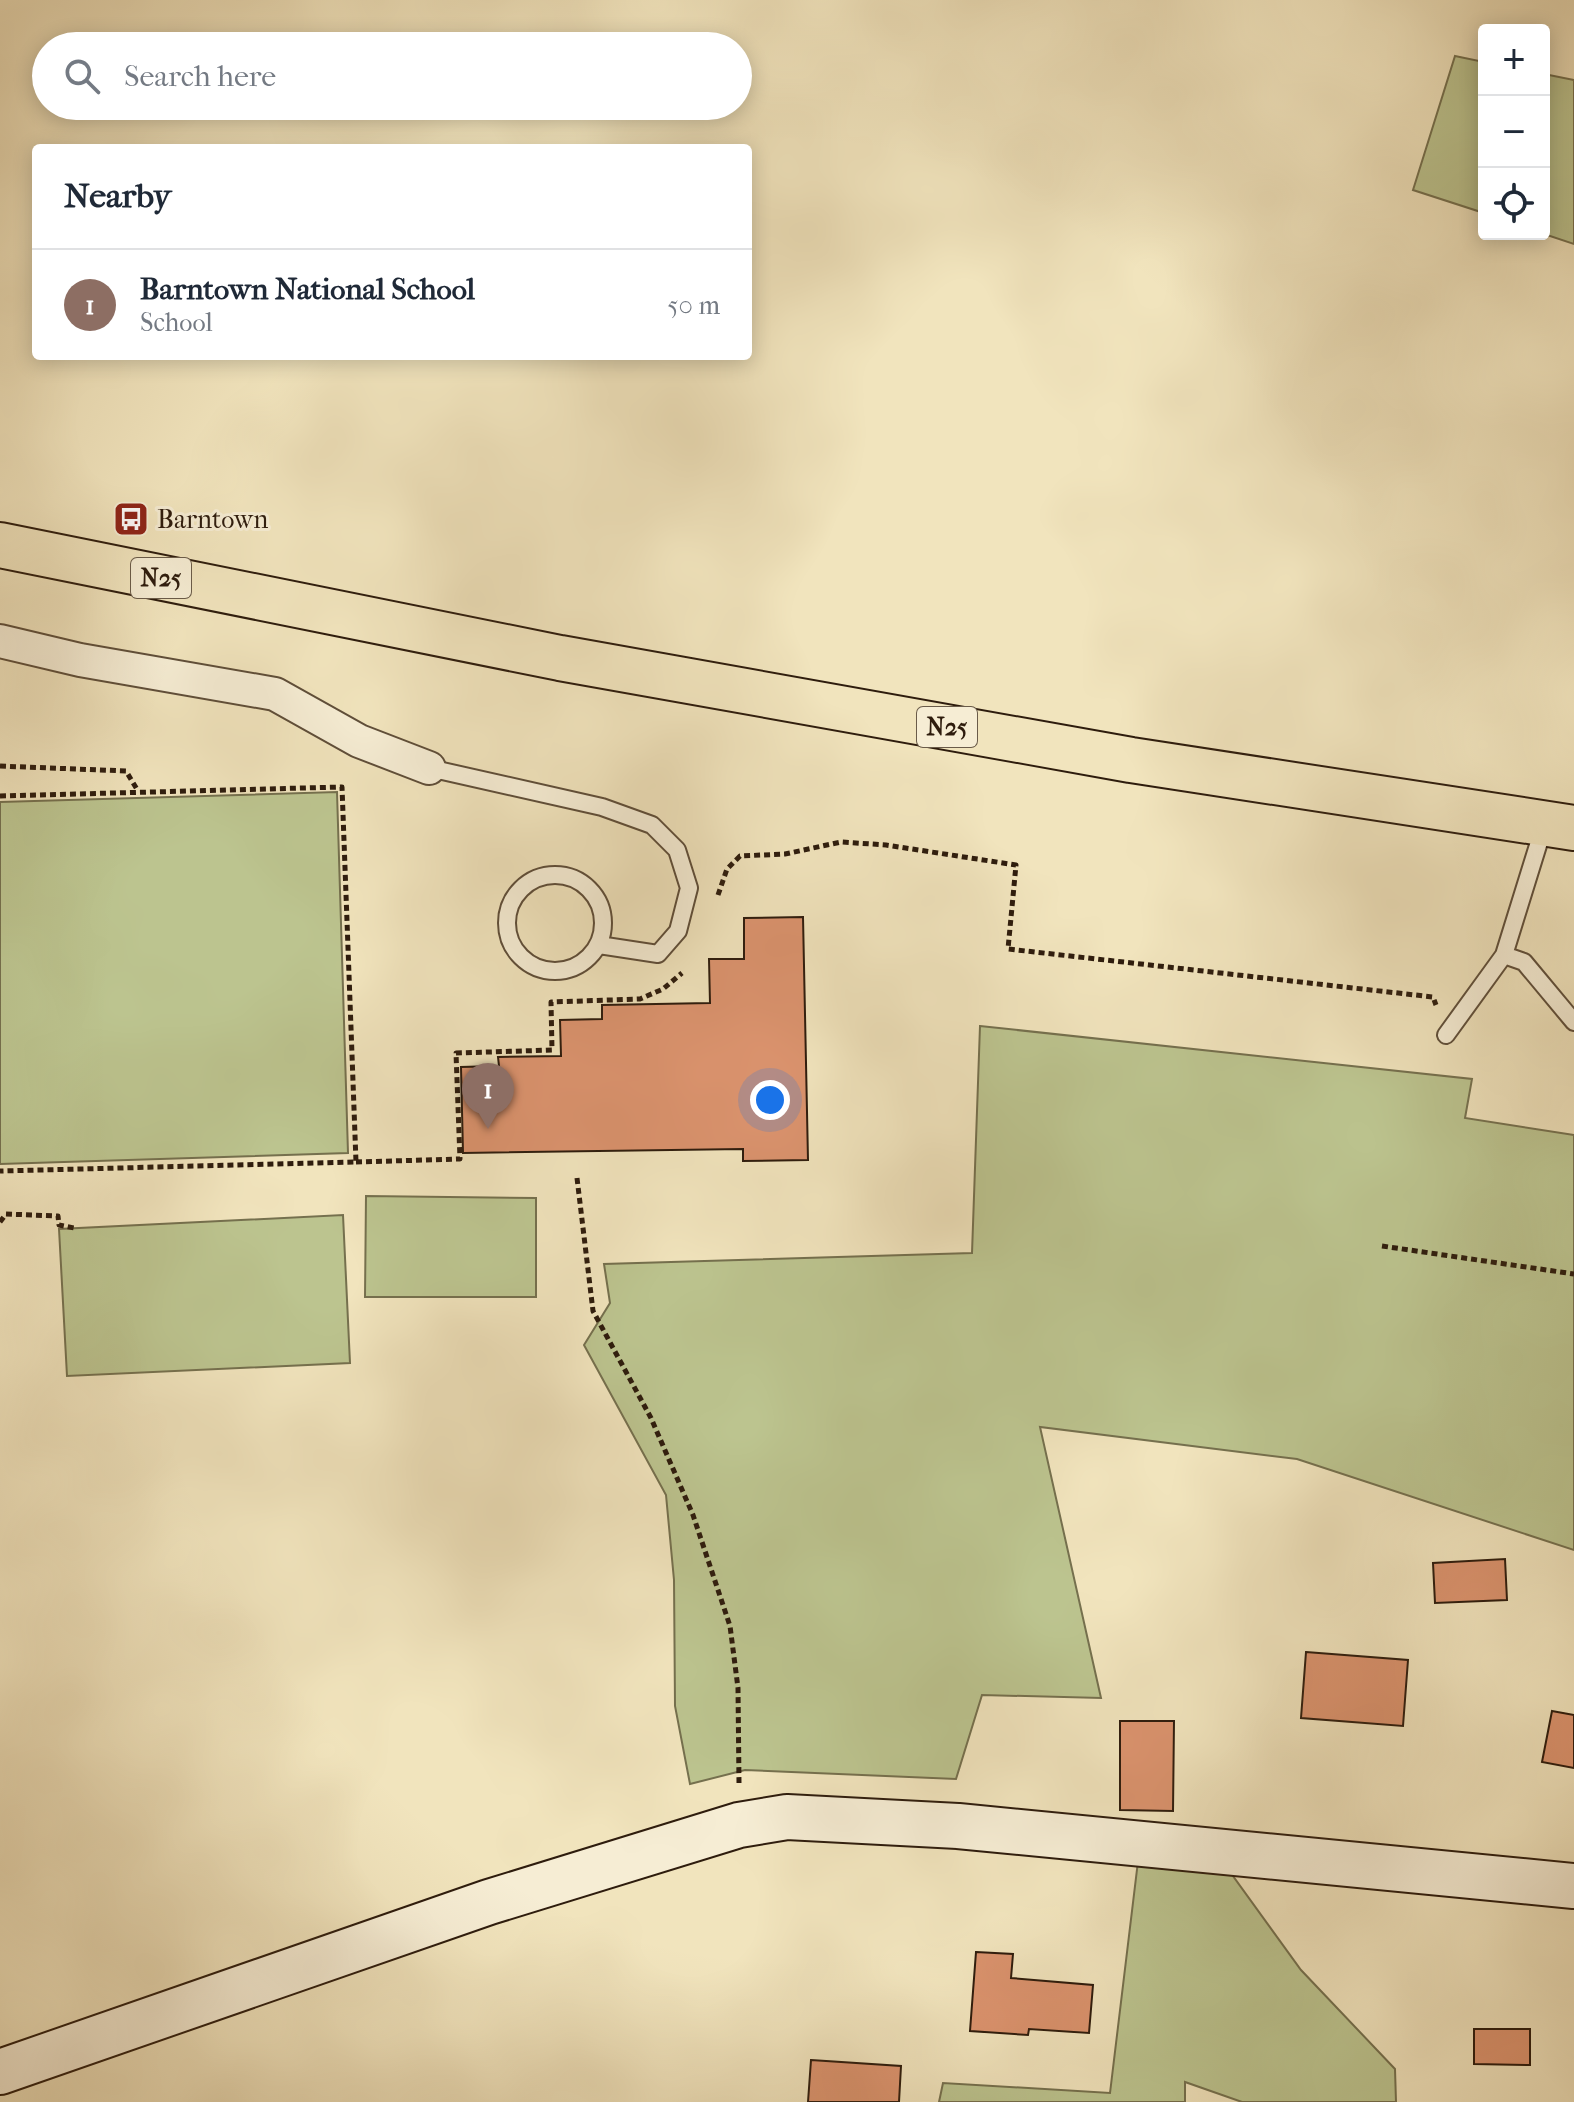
<!DOCTYPE html>
<meta charset="utf-8">
<style>
body{margin:0;font-family:"IM FELL French Canon",serif;background:#f2f2f3;color:#1f2937}
.controls{position:absolute;right:24px;top:24px;display:grid;overflow:hidden;border-radius:8px;box-shadow:0 4px 20px #0003}
.controls button{width:72px;height:72px;display:grid;place-items:center;padding:0;border:0;border-bottom:2px solid #e0e1e3;background:#fff;color:#1f2937;font:40px sans-serif}
.you{position:absolute;left:770px;top:1100px;width:28px;height:28px;margin:-20px;border:6px solid #fff;border-radius:50%;background:#1a73e8;box-shadow:0 0 0 12px #1a73e833}
.badge{display:grid;place-items:center;width:52px;height:52px;border-radius:50%;background:#0f766e;color:#fff;font-size:26px;font-weight:700}
.pin{position:absolute;translate:-50% -66px;filter:drop-shadow(0 2px 4px #0008)}
.pin::after{content:'';position:absolute;top:42px;width:28px;height:24px;background:inherit;clip-path:polygon(0 0,100% 0,50% 100%)}
.list{margin:0;padding:0;list-style:none}
h2{display:flex;justify-content:space-between;align-items:center;height:104px;margin:0;padding:0 32px;font-size:34px}
h2 small{font-size:26px;font-weight:400;color:#747a83}
.list li{display:grid;grid-template-columns:52px 1fr auto;gap:24px;align-items:center;box-sizing:border-box;height:112px;padding:0 32px;border-top:2px solid #e0e1e3}
.list b{display:block;font-size:30px;white-space:nowrap}
.list p{margin:0;font-size:26px;white-space:nowrap;color:#747a83}
.list em{font-size:26px;font-style:normal;color:#747a83}
.icon{flex:none;width:44px;height:44px;fill:none;stroke:currentColor;stroke-width:2;stroke-linecap:round;stroke-linejoin:round}
.map{position:relative;flex:none;width:1574px;height:2102px;overflow:hidden}
.search{position:absolute;background:#fff;box-shadow:0 4px 20px #0003;left:32px;top:32px;width:720px;height:88px;display:flex;align-items:center;gap:20px;box-sizing:border-box;padding:0 28px;border-radius:44px;color:#747a83;font-size:30px}
.panel{position:absolute;background:#fff;box-shadow:0 4px 20px #0003;left:32px;top:144px;width:720px;height:216px;border-radius:8px}
.map>svg:first-child{display:block}
.green{fill:#bcc48f;stroke:#75704e;stroke-width:2}
.building{fill:#db936e;stroke:#2e1c0d;stroke-width:2}
.lines{fill:none;stroke-linecap:round;stroke-linejoin:round}
.lane-casing{stroke:#5f4e39;stroke-width:20}
.street-casing{stroke:#5f4e39;stroke-width:36}
.secondary-casing{stroke:#2e1c0d;stroke-width:48}
.highway-casing{stroke:#2e1c0d;stroke-width:48}
.path{stroke:#2e1c0d;stroke-width:5;stroke-dasharray:6 4;stroke-linecap:butt}
.lane{stroke:#f6edd4;stroke-width:16}
.street{stroke:#f6edd4;stroke-width:32}
.secondary{stroke:#f6edd4;stroke-width:44}
.highway{stroke:#f1e4bd;stroke-width:44}
.labels{text-anchor:middle;stroke-width:6;stroke-linejoin:round;paint-order:stroke}
.shield{fill:#f6edd4;stroke:#6a5b49;stroke-width:2}
.shield-label{font-size:24px;font-weight:bold;fill:#2e1c0d}
.poi-label{font-size:26px;fill:#2e1c0d;stroke:#f6edd4;text-anchor:start}
</style>
<div class="map">
<svg width="1574" height="2102" viewBox="0 0 1574 2102">
<rect width="100%" height="100%" fill="#f1e4bd"/>
<filter id="stains"><feTurbulence type="fractalNoise" baseFrequency=".0025" numOctaves="4"/><feColorMatrix values="0 0 0 0 .2 0 0 0 0 .09 0 0 0 0 .02 0 0 0 .5 -.17"/></filter>
<radialGradient id="worn" r=".72"><stop offset=".6" stop-color="#630" stop-opacity="0"/><stop offset="1" stop-color="#630" stop-opacity=".3"/></radialGradient>
<!-- green -->
<path class="green" d="M1455 56 1484 62V213L1413 190Z
M1544 74 1574 80V244L1544 234Z
M337 792 348 1153 0 1164V802Z
M980 1026 1472 1079 1465 1118 1574 1135V1550L1297 1459 1040 1427 1101 1698 982 1695 956 1779 745 1770 690 1784 675 1706 674 1580 666 1495 584 1345 610 1303 604 1264 972 1253Z
M366 1196 536 1198V1297H365Z
M343 1215 350 1363 67 1376 59 1229Z
M1139 1853 1230 1872 1301 1970 1395 2069 1396 2102H1242L1185 2082V2102H939L943 2083 1110 2093Z"/>
<!-- building -->
<path class="building" d="M803 917 808 1160 743 1161V1149L463 1153 461 1067 499 1066 498 1057 561 1056 560 1020 602 1019V1005L710 1003 709 959H744V918Z
M1505 1559 1507 1600 1435 1603 1433 1563Z
M1306 1652 1408 1660 1403 1726 1301 1718Z
M1552 1711 1574 1715V1768L1542 1762Z
M1120 1721H1174L1173 1811 1120 1810Z
M976 1952 1013 1954 1011 1978 1093 1985 1089 2033 1029 2029 1028 2035 970 2031Z
M1474 2029H1530V2065L1474 2064Z
M811 2060 901 2066 899 2102H808Z"/>
<g class="lines">
<defs>
<path id="lane" d="M429 768 602 807 652 825 677 850 689 888 678 931 658 954 599 945
M1544 826 1504 955 1524 962 1574 1022
M507 923a48 48 0 1 1 96 0a48 48 0 1 1-96 0Z
M1446 1035 1504 955"/>
<path id="street" d="M0 641 80 660 275 694 359 741 429 768"/>
<path id="secondary" d="M0 2072 489 1902 739 1825 787 1817 958 1826 1574 1886"/>
<path id="highway" d="M0 545 560 658 1131 760 1574 828"/>
</defs>
<!-- lane casing -->
<use href="#lane" class="lane-casing"/>
<!-- street casing -->
<use href="#street" class="street-casing"/>
<!-- secondary casing -->
<use href="#secondary" class="secondary-casing"/>
<!-- highway casing -->
<use href="#highway" class="highway-casing"/>
<!-- path -->
<path class="path" d="M0 766 126 771 138 791
M0 796 342 787 356 1162 0 1171
M718 895 727 869 740 856 785 854 841 842 886 845 1016 865 1008 949 1433 997 1436 1005
M356 1162 460 1159 456 1053 552 1050 551 1002 640 999 663 989 682 973
M577 1178 593 1311 651 1418 693 1515 730 1626 738 1688 739 1783
M0 1222 6 1214 58 1216 59 1225 74 1228
M1382 1246 1574 1274"/>
<!-- lane -->
<use href="#lane" class="lane"/>
<!-- street -->
<use href="#street" class="street"/>
<!-- secondary -->
<use href="#secondary" class="secondary"/>
<!-- highway -->
<use href="#highway" class="highway"/>
</g>
<!-- icons -->
<defs>
<symbol id="bus-square" viewBox="-11 -11 22 22"><rect x="-9" y="-9" width="18" height="18" rx="4" fill="#8f2418" stroke="#f6edd4"/><path d="M-5-6H5V4H4V6H2V4H-2V6H-4V4H-5ZM-3.5-4V0h7V-4ZM-3.5 1.2v1.5H-2V1.2ZM2 1.2v1.5H3.5V1.2Z" fill="#fff"/></symbol>
</defs>
<g fill-rule="evenodd">
<use href="#bus-square" x="111" y="499" width="40" height="40"/>
</g>
<g class="labels">
<!-- shield labels -->
<g class="shield">
<rect x="131" y="558" width="60" height="40" rx="6"/>
<rect x="917" y="707" width="60" height="40" rx="6"/>
</g>
<g class="shield-label">
<text x="161" y="586">N25</text>
<text x="947" y="735">N25</text>
</g>
<!-- poi labels -->
<g class="poi-label">
<text x="157" y="528">Barntown</text>
</g>
</g>
<rect width="100%" height="100%" filter="url(#stains)"/>
<rect width="100%" height="100%" fill="url(#worn)"/>
</svg>
<div class="controls">
<button>+</button>
<button>−</button>
<button><svg class="icon" aria-label="locate" viewBox="0 0 24 24"><circle cx="12" cy="12" r="6"/><path d="M12 2v4M12 18v4M2 12h4M18 12h4"/></svg></button>
</div>
<div class="you"></div>
<div class="pin badge" style="left:488px;top:1129px;background:#8d6e63">1</div>
<div class="search"><svg class="icon" aria-label="search" viewBox="0 0 24 24"><circle cx="10" cy="10" r="6"/><path d="M15 15l6 6"/></svg>Search here</div>
<section class="panel">
<h2>Nearby<small></small></h2>
<ul class="list">
<li><span class="badge" style="background:#8d6e63">1</span><div><b>Barntown National School</b><p>School</p></div><em>50 m</em></li>
</ul>
</section>
</div>
